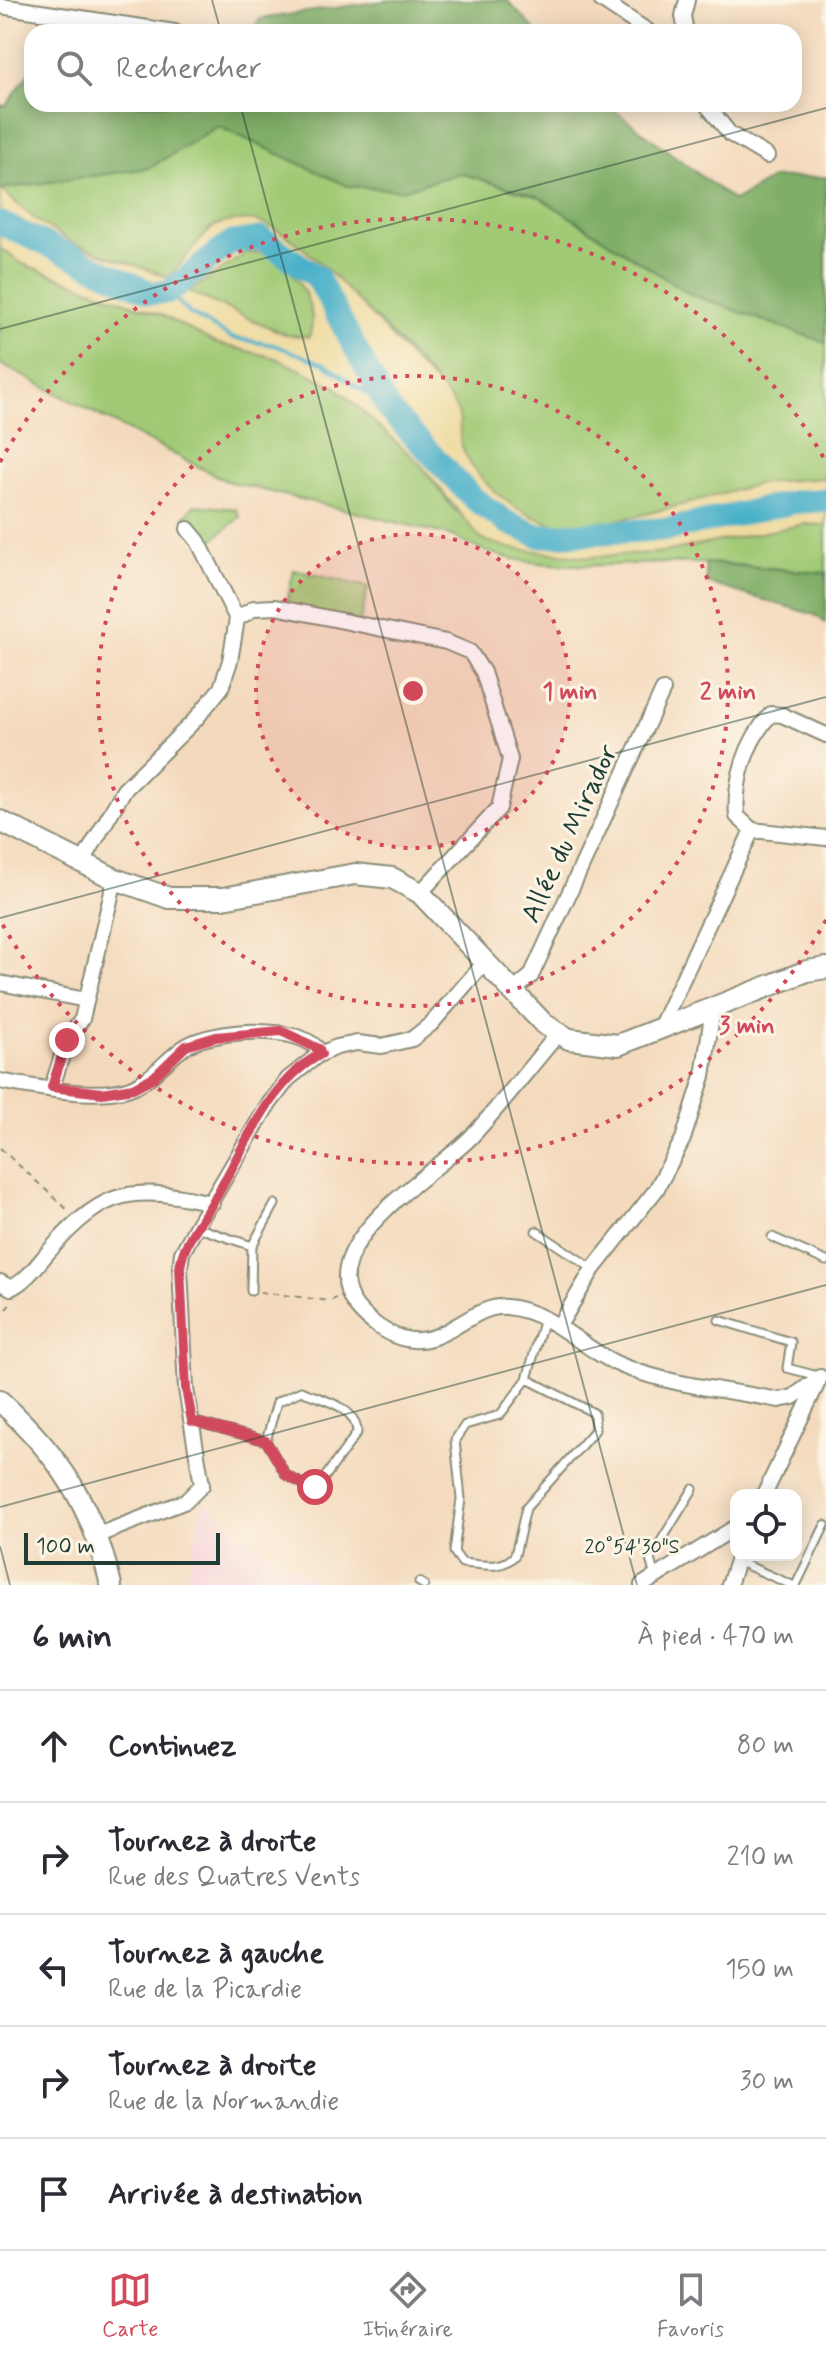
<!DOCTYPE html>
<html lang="fr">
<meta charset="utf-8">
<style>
body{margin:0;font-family:Mynerve,sans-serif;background:#f7f7f7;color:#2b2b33}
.controls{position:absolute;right:24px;bottom:24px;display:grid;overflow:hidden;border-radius:16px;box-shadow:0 4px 20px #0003}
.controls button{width:72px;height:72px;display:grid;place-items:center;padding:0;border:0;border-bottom:2px solid #e1e1e2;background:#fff;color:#2b2b33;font:40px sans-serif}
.scale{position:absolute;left:24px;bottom:20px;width:196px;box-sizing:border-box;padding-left:8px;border:4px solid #1f3d34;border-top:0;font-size:22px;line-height:28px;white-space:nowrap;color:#1f3d34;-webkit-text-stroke:6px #fcf5e5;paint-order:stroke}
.stop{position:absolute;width:24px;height:24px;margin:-18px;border:6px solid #d1495b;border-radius:50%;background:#fff}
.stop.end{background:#d1495b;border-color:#fff;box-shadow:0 2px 8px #0008}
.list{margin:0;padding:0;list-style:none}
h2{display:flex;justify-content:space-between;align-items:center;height:104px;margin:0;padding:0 32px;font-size:34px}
h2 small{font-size:26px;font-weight:400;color:#7c7c81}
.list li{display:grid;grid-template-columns:52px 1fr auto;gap:24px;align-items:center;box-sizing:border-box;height:112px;padding:0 32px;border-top:2px solid #e1e1e2}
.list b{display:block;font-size:30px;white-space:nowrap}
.list p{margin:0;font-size:26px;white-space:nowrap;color:#7c7c81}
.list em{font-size:26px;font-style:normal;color:#7c7c81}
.icon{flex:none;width:44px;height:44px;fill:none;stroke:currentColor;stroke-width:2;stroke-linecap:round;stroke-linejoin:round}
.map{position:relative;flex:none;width:826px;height:1585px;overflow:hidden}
.search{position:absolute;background:#fff;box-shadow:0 4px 20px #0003;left:24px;right:24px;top:24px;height:88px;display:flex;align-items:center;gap:20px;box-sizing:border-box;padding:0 28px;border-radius:24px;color:#7c7c81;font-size:30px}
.sheet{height:664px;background:#fff}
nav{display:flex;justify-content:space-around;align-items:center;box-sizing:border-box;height:112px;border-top:2px solid #e1e1e2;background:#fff;font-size:22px;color:#7c7c81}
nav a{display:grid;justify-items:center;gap:4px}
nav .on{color:#d1495b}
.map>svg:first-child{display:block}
.built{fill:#f6cfd9}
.green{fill:#a1ca76;stroke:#608455;stroke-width:2}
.forest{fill:#80ae67;stroke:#50764e;stroke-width:2}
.sand{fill:#eeda9e;stroke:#868c69;stroke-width:2;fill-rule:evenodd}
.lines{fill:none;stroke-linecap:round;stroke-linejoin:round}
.stream{stroke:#4ab0c9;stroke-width:4}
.river{stroke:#4ab0c9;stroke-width:24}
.lane-casing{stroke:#8a8c78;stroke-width:11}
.street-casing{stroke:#8a8c78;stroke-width:18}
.secondary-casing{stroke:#8a8c78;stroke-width:24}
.path{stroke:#8a8c78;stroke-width:2;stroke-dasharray:6 6;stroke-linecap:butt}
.lane{stroke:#fff;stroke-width:7}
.street{stroke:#fff;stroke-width:14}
.secondary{stroke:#fff;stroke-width:20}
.route{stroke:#d1495b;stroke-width:10}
.ticks{fill:none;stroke:#1f3d34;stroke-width:2;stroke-opacity:0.45}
.ring{fill:none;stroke:#d1495b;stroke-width:4;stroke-dasharray:4 8}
.labels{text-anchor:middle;stroke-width:6;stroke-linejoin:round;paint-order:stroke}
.street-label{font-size:28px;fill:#1f3d34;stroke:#fcf5e5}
.ticks-label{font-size:20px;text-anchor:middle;fill:#1f3d34;stroke:#fcf5e5;stroke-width:6;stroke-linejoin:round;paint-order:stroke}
.centre{fill:#d1495b;stroke:#fcf5e5;stroke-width:4}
.ring-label{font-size:24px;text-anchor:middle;font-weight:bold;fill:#d1495b;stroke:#fcf5e5;stroke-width:6;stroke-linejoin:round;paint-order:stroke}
</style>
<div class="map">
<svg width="826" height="1585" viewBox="0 0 826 1585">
<rect width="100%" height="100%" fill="#fcf5e5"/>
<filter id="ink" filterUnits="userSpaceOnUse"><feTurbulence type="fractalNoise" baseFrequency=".0125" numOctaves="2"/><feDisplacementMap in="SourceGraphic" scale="16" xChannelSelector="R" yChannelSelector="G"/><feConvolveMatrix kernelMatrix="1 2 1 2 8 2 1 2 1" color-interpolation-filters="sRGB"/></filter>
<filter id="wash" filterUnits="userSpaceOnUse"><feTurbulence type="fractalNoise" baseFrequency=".006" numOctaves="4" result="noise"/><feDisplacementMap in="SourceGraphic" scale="32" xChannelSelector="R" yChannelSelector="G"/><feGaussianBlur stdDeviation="1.8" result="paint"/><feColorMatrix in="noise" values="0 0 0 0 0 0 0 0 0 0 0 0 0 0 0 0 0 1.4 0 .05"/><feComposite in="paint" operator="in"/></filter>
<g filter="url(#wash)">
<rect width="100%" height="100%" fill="#f4dabd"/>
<!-- built -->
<path class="built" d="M204 1500 235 1531 324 1585H185Z"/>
<!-- green -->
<path class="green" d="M218 126 348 186 402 190 460 173 539 197 690 294 826 343V478C804 480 781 480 760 484 712 494 588 538 546 522 511 509 471 480 460 443 458 434 462 422 458 413 445 383 289 226 258 222 244 220 224 226 210 228L189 258 168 277 75 244 36 220 0 189 149 168Z
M0 248 23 264 162 315 215 343 276 358 335 386 420 464 454 510 550 552 589 557 664 552 805 524 826 525V573C786 570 745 564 704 563 623 560 526 581 453 536L226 481 0 364Z
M272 252C294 271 321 306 309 337L287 335 189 292 246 253Z
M195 505 236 509 240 517 210 542 184 517Z
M294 570 368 587 360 623 286 605Z"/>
<!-- forest -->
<path class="forest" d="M390 0H507L537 32H252L260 19Z
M32 68V104H606L734 201 773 178 826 177V343L690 294 539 197 460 173 402 190 348 186 218 126 149 168 0 189V105L6 106Z
M705 563 826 573V623L815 615 707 583Z"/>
<!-- sand -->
<path class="sand" d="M0 189 36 220 75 244 168 277C181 266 206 229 217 225 227 221 248 219 259 222 302 232 383 329 415 363 428 377 451 395 458 413 462 422 458 434 461 443 472 480 511 509 547 522 588 538 712 494 760 484 781 480 804 480 826 478V525L805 524 664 552 589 557 509 548 481 539 420 464 335 386 276 358 215 343 162 315 23 264 0 248ZM272 252C294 270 321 307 309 337L287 335 189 292 246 253Z"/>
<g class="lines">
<!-- stream -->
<path class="stream" d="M169 292 189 313 232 338 274 345 325 364 388 409"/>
<!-- river -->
<path class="river" d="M0 223 151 293 169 292 230 243 261 238 317 277 388 409 473 498 506 522 539 536 670 529 795 502 826 500"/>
</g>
</g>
<g filter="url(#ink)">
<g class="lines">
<defs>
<path id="lane" d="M196 1227 252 1246
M536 1231 593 1269
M772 1237 826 1261
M251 1291 252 1246 275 1204
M719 1320 791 1342 787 1368 818 1376
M527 1379 594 1413 595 1430 526 1508 515 1555C502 1571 481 1564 462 1563L454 1552 461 1499 455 1440 465 1425 500 1415 527 1379 544 1318
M192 1421 266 1441 286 1475 310 1488 322 1481 357 1433C357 1406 322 1400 301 1391L277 1402 266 1441
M737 1561 792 1585
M655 1577 650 1559 693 1489
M419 1582 424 1585
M796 1585 825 1525"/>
<path id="street" d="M601 0 649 32
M0 6 175 32
M686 32 683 16 687 0
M706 104 730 134 767 156
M188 529 198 541 237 619
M826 735 782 715 771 714C746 741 734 781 737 816L752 830 826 838
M82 863 124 790 195 720 221 688 230 661 237 619 254 608 275 607 446 642 470 652 483 672 510 759 499 808 420 893
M0 983 86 1000
M513 991 531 976 663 690
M658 1032 752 830
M558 1034C529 1068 502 1104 472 1136 440 1171 309 1244 356 1306 367 1320 388 1336 406 1339 445 1348 471 1304 507 1307 555 1312 583 1351 625 1367 673 1386 729 1390 779 1400L793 1397 820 1377
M0 1081C34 1087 90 1098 123 1090 153 1083 163 1060 188 1045 214 1030 305 1022 321 1054
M52 1087 67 1040 82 1019 115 879
M0 1282 11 1288C28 1280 39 1262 51 1249 107 1186 134 1186 212 1203
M560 1324 593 1269 656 1190 683 1139 703 1076 713 1009
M764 1495 819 1380
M98 1535 186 1501 202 1485 186 1389 180 1268 182 1253 196 1227 266 1108 288 1079 318 1055 337 1047 357 1043 382 1046 412 1039 431 1024 485 962
M642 1585 736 1527
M729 1585 739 1555"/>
<path id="secondary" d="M0 821 115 879 169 898H223L355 874 392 878 420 893 544 1024 569 1039 618 1045 807 971 826 968
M0 1401C60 1456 92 1505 111 1585"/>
</defs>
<!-- lane casing -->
<use href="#lane" class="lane-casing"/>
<!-- street casing -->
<use href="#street" class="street-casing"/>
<!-- secondary casing -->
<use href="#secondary" class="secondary-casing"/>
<!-- path -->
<path class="path" d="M0 1148 70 1212
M260 1292 330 1301 336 1298
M0 1319 12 1301"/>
<!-- lane -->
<use href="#lane" class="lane"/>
<!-- street -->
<use href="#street" class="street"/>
<!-- secondary -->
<use href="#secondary" class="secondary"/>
</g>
</g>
<g class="lines" filter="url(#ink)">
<!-- route -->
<path class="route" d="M67 1040 52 1087 102 1093 133 1088 154 1077 186 1046 216 1037 281 1031 319 1049 321 1054C267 1082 243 1152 213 1202 200 1224 183 1242 180 1268L186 1389 192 1421 266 1441 286 1475 310 1488 315 1487"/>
</g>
<!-- ticks -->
<path class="ticks" d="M212 0 221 32M240 104 637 1585M0 329 826 108M0 918 826 697M0 1507 826 1285M0 1546 10 1585"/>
<!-- distance rings -->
<circle cx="413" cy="691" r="157" fill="#d1495b" fill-opacity=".12"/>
<g class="ring">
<circle cx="413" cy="691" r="157"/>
<circle cx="413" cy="691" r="315"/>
<path d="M826 920A472 472 0 0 1 0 920M0 462A472 472 0 0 1 826 462"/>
</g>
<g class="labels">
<!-- street labels -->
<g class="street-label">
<text transform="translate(568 833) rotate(-65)" y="10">Allée du Mirador</text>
</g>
</g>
<g class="ticks-label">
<text x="632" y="1553">20°54'30"S</text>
</g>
<circle cx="413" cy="691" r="12" class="centre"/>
<g class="ring-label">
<text x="570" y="699">1 min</text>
<text x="728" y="699">2 min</text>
<text x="747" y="1033">3 min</text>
</g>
</svg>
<div class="controls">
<button><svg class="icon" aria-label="locate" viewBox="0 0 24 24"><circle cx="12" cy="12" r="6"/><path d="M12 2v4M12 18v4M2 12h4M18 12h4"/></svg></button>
</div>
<div class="scale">100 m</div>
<div class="stop" style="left:315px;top:1487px"></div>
<div class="stop end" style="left:67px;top:1040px"></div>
<div class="search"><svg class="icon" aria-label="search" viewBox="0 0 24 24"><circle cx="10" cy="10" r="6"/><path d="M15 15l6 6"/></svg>Rechercher</div>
</div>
<section class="sheet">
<h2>6 min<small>À pied · 470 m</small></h2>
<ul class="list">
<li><svg class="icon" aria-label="ahead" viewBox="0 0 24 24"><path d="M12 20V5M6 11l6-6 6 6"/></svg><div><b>Continuez</b></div><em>80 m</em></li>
<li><svg class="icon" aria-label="right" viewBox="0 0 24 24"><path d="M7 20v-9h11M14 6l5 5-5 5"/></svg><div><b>Tournez à droite</b><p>Rue des Quatres Vents</p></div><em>210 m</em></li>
<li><svg class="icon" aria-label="left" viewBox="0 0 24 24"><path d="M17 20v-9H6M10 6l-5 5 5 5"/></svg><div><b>Tournez à gauche</b><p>Rue de la Picardie</p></div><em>150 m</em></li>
<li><svg class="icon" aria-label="right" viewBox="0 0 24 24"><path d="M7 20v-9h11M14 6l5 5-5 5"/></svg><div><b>Tournez à droite</b><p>Rue de la Normandie</p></div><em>30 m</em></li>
<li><svg class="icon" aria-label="arrive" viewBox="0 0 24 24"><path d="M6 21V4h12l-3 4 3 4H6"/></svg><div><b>Arrivée à destination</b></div></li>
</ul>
</section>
<nav>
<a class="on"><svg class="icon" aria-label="map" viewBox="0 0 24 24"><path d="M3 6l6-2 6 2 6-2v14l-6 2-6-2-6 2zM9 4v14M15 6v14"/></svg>Carte</a>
<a><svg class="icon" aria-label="directions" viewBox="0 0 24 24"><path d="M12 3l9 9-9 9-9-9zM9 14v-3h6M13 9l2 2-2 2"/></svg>Itinéraire</a>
<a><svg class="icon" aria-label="saved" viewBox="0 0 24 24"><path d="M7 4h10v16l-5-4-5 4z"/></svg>Favoris</a>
</nav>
